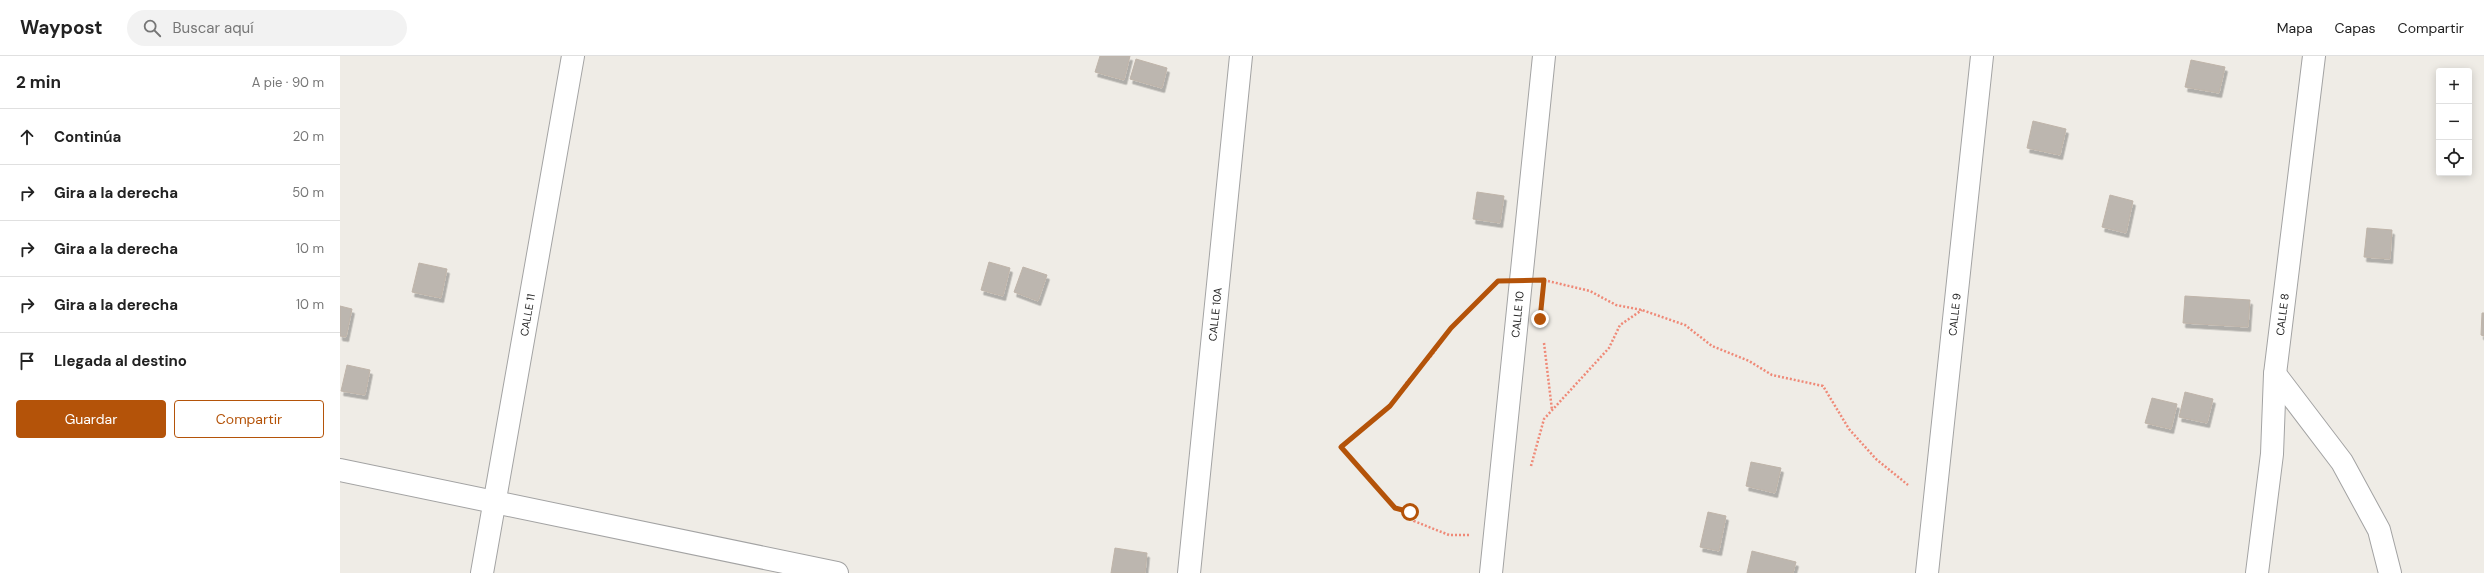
<!DOCTYPE html>
<html lang="es">
<meta charset="utf-8">
<style>
body{margin:0;font-family:"DM Sans",sans-serif;background:#f2f2f2;color:#222}
.controls{position:absolute;right:12px;top:12px;display:grid;overflow:hidden;border-radius:4px;box-shadow:0 2px 10px #0003}
.controls button{width:36px;height:36px;display:grid;place-items:center;padding:0;border:0;border-bottom:1px solid #e0e0e0;background:#fff;color:#222;font:20px sans-serif}
.stop{position:absolute;width:12px;height:12px;margin:-9px;border:3px solid #b45309;border-radius:50%;background:#fff}
.stop.end{background:#b45309;border-color:#fff;box-shadow:0 1px 4px #0008}
.list{margin:0;padding:0;list-style:none}
h2{display:flex;justify-content:space-between;align-items:center;height:52px;margin:0;padding:0 16px;font-size:17px}
h2 small{font-size:13px;font-weight:400;color:#767676}
.list li{display:grid;grid-template-columns:26px 1fr auto;gap:12px;align-items:center;box-sizing:border-box;height:56px;padding:0 16px;border-top:1px solid #e0e0e0}
.list b{display:block;font-size:15px;white-space:nowrap}
.list em{font-size:13px;font-style:normal;color:#767676}
.actions{display:flex;gap:8px;padding:12px 16px}
.actions a{flex:1;padding:9px 0;border:1px solid #b45309;border-radius:4px;text-align:center;font-size:14px;color:#b45309}
.actions .main{background:#b45309;color:#fff}
.icon{flex:none;width:22px;height:22px;fill:none;stroke:currentColor;stroke-width:2;stroke-linecap:round;stroke-linejoin:round}
.map{position:relative;flex:none;width:2144px;height:517px;overflow:hidden}
header{display:flex;align-items:center;gap:24px;box-sizing:border-box;height:56px;padding:0 20px;background:#fff;border-bottom:1px solid #e0e0e0}
header strong{font-size:19px}
nav{display:flex;gap:22px;margin-inline-start:auto;font-size:14px}
.search{width:280px;height:36px;background:#f2f2f2;display:flex;align-items:center;gap:10px;box-sizing:border-box;padding:0 14px;border-radius:22px;color:#767676;font-size:15px}
main{display:flex}
aside{flex:1;background:#fff}
.map>svg:first-child{display:block}
.building{fill:#bcb6af;stroke:#bfb4a9;filter:url(#shadow)}
.lines{fill:none;stroke-linecap:round;stroke-linejoin:round}
.minor-casing{stroke:#a3a3a3;stroke-width:24}
.tertiary-casing{stroke:#a3a3a3;stroke-width:24}
.path{stroke:#ef8977;stroke-width:2.5;stroke-dasharray:2 2;stroke-linecap:butt}
.minor{stroke:#fff;stroke-width:22}
.tertiary{stroke:#fff;stroke-width:22}
.route{stroke:#b45309;stroke-width:5}
.labels{text-anchor:middle;stroke-width:3;stroke-linejoin:round;paint-order:stroke}
.street-label{font-size:11px;fill:#1f1f1f;stroke:#fff}
</style>
<header>
<strong>Waypost</strong>
<div class="search"><svg class="icon" aria-label="search" viewBox="0 0 24 24"><circle cx="10" cy="10" r="6"/><path d="M15 15l6 6"/></svg>Buscar aquí</div>
<nav><a>Mapa</a><a>Capas</a><a>Compartir</a></nav>
</header>
<main>
<aside>
<h2>2 min<small>A pie · 90 m</small></h2>
<ul class="list">
<li><svg class="icon" aria-label="ahead" viewBox="0 0 24 24"><path d="M12 20V5M6 11l6-6 6 6"/></svg><div><b>Continúa</b></div><em>20 m</em></li>
<li><svg class="icon" aria-label="right" viewBox="0 0 24 24"><path d="M7 20v-9h11M14 6l5 5-5 5"/></svg><div><b>Gira a la derecha</b></div><em>50 m</em></li>
<li><svg class="icon" aria-label="right" viewBox="0 0 24 24"><path d="M7 20v-9h11M14 6l5 5-5 5"/></svg><div><b>Gira a la derecha</b></div><em>10 m</em></li>
<li><svg class="icon" aria-label="right" viewBox="0 0 24 24"><path d="M7 20v-9h11M14 6l5 5-5 5"/></svg><div><b>Gira a la derecha</b></div><em>10 m</em></li>
<li><svg class="icon" aria-label="arrive" viewBox="0 0 24 24"><path d="M6 21V4h12l-3 4 3 4H6"/></svg><div><b>Llegada al destino</b></div></li>
</ul>
<div class="actions"><a class="main">Guardar</a><a>Compartir</a></div>
</aside>
<div class="map">
<svg width="2144" height="517" viewBox="0 0 2144 517">
<defs>
<filter id="shadow"><feDropShadow dx="2.5" dy="4.5" stdDeviation="0" flood-color="#0004"/></filter>
</defs>
<rect width="100%" height="100%" fill="#efece6"/>
<!-- building -->
<path class="building" d="M760 0H790L784 24 755 16Z
M796 3 827 12 822 32 790 23Z
M1851 4 1885 11 1879 37 1845 31Z
M1693 65 1726 73 1720 99 1687 92Z
M1137 136 1164 140 1160 167 1133 163Z
M1770 139 1793 145 1786 177 1762 171Z
M2027 172 2052 174 2050 203 2024 201Z
M649 206 670 212 663 240 641 234Z
M79 207 107 213 101 242 72 236Z
M683 211 707 219 698 245 674 236Z
M1845 240 1910 244 1908 271 1843 267Z
M0 250 12 253 6 281 0 280Z
M2142 257H2144V280L2141 279Z
M7 309 30 314 25 339 1 335Z
M1845 336 1873 343 1867 367 1839 361Z
M1812 342 1837 348 1831 373 1805 367Z
M1411 406 1441 412 1435 437 1406 430Z
M1368 456 1386 460 1379 495 1360 491Z
M775 492 807 497 805 517H771Z
M1412 495 1456 506 1453 517H1407Z"/>
<g class="lines">
<defs>
<g id="minor">
<path d="M1935 318 2002 406 2039 474 2050 517"/>
<path id="s1" d="M142 517 233 0"/>
<path id="s2" d="M849 517 901 0"/>
<path id="s3" d="M1151 517 1204 0"/>
<path id="s4" d="M1587 517 1642 0"/>
<path id="s5" d="M1917 517 1932 398 1935 318 1974 0"/>
</g>
<path id="tertiary" d="M0 414 497 517"/>
</defs>
<!-- minor casing -->
<use href="#minor" class="minor-casing"/>
<!-- tertiary casing -->
<use href="#tertiary" class="tertiary-casing"/>
<!-- path -->
<path class="path" d="M1208 225 1250 235 1276 249 1302 254 1345 269 1372 290 1409 305 1432 319 1483 330 1509 373 1536 403 1568 429
M1204 287 1212 354
M1191 410 1204 363 1269 292 1280 269 1302 254
M1129 479H1109L1074 465 1070 456 1055 452 1001 391 1050 350 1067 326 1092 299 1111 272 1153 230"/>
<!-- minor -->
<use href="#minor" class="minor"/>
<!-- tertiary -->
<use href="#tertiary" class="tertiary"/>
</g>
<g class="lines">
<!-- route -->
<path class="route" d="M1070 456 1055 452 1001 391 1050 350 1111 272 1158 225 1204 224 1200 263"/>
</g>
<g class="labels">
<!-- street labels -->
<g class="street-label">
<text dy="4" stroke="none"><textPath href="#s2" startOffset="260">CALLE 10A</textPath></text>
<text dy="4" stroke="none"><textPath href="#s4" startOffset="260">CALLE 9</textPath></text>
<text dy="4" stroke="none"><textPath href="#s5" startOffset="260">CALLE 8</textPath></text>
<text dy="4" stroke="none"><textPath href="#s1" startOffset="262">CALLE 11</textPath></text>
<text dy="4" stroke="none"><textPath href="#s3" startOffset="260">CALLE 10</textPath></text>
</g>
</g>
</svg>
<div class="controls">
<button>+</button>
<button>−</button>
<button><svg class="icon" aria-label="locate" viewBox="0 0 24 24"><circle cx="12" cy="12" r="6"/><path d="M12 2v4M12 18v4M2 12h4M18 12h4"/></svg></button>
</div>
<div class="stop" style="left:1070px;top:456px"></div>
<div class="stop end" style="left:1200px;top:263px"></div>
</div>
</main>
